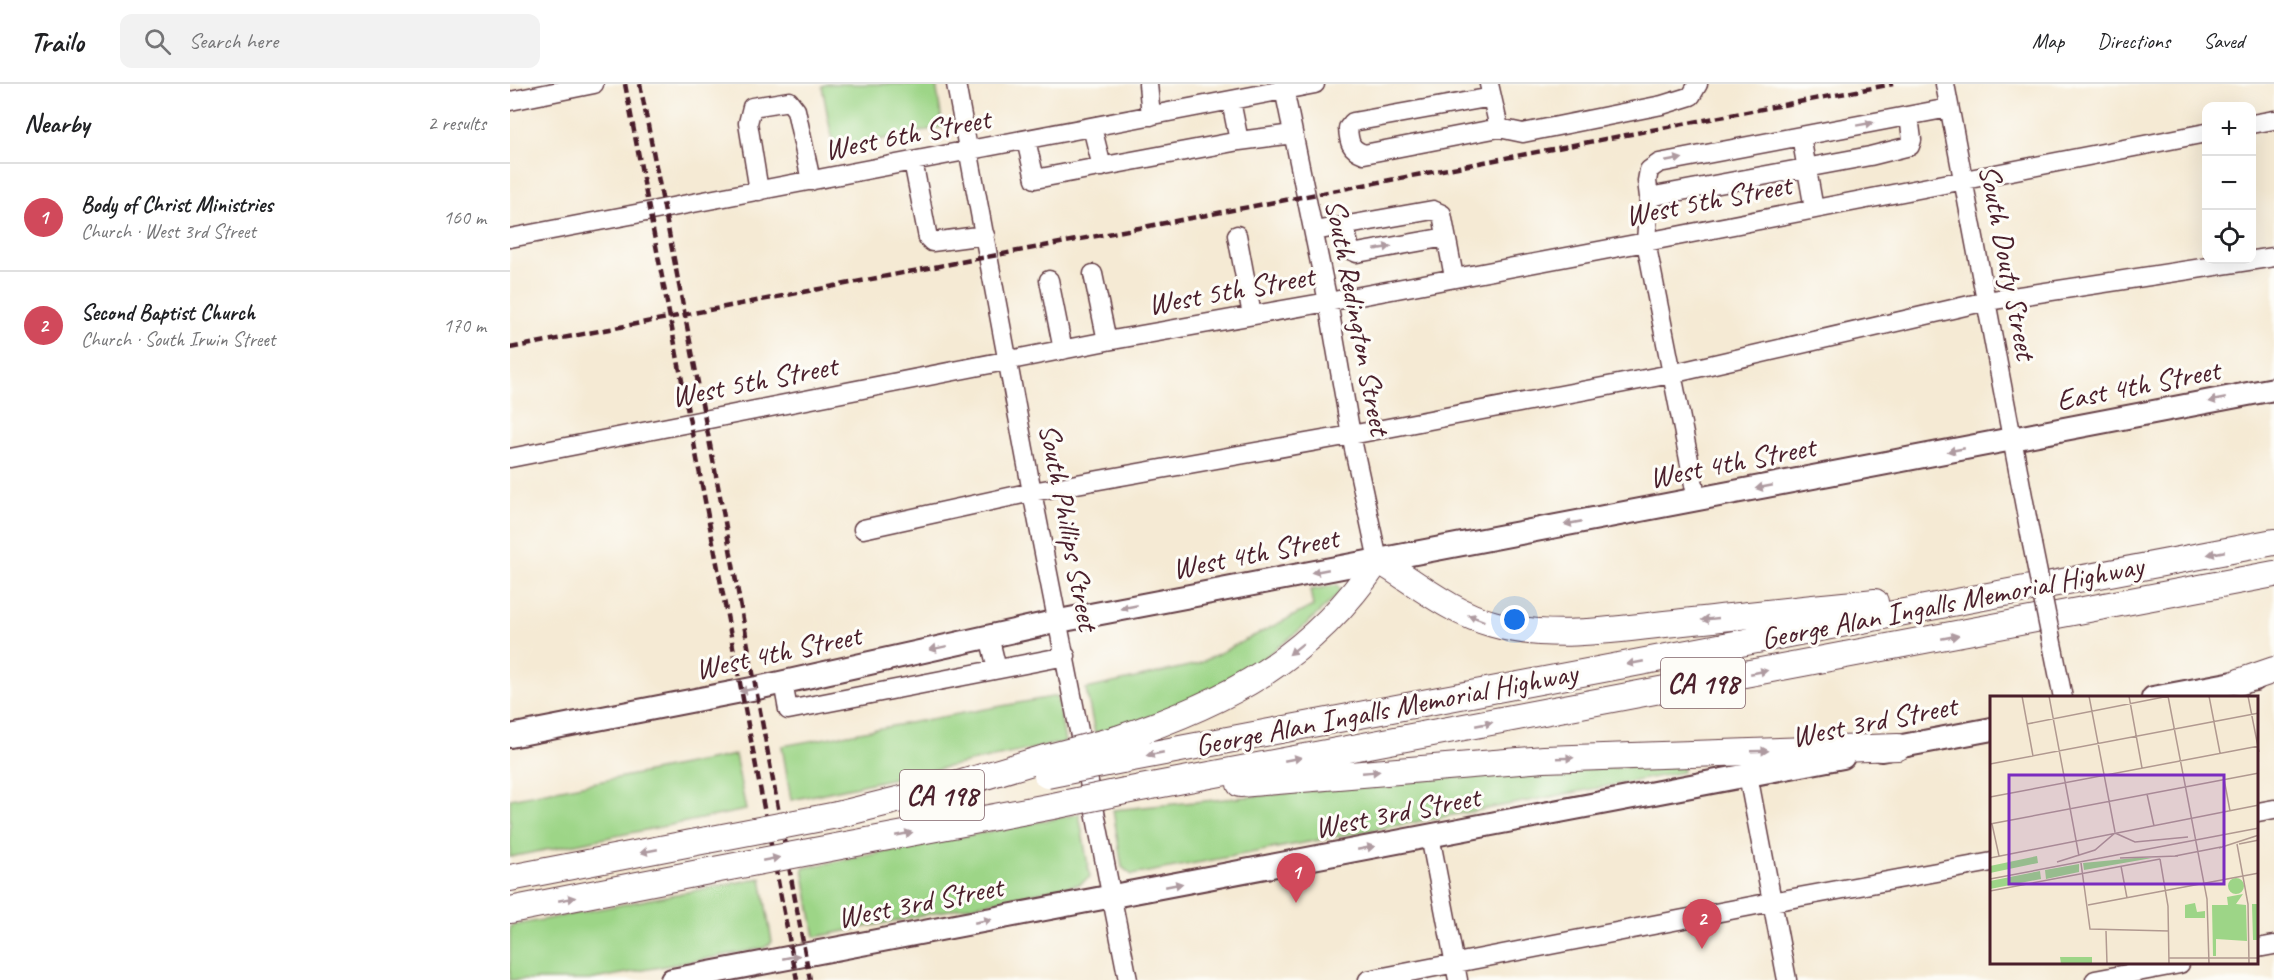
<!DOCTYPE html>
<meta charset="utf-8">
<style>
body{margin:0;font-family:Caveat,sans-serif;background:#f2f2f2;color:#202124}
.controls{position:absolute;right:18px;top:18px;display:grid;overflow:hidden;border-radius:12px;box-shadow:0 6px 24px #0002}
.controls button{width:54px;height:54px;display:grid;place-items:center;padding:0;border:0;border-bottom:2px solid #e0e0e0;background:#fff;color:#202124;font:30px sans-serif}
.you{position:absolute;left:1005px;top:536px;width:21px;height:21px;margin:-15px;border:4px solid #fff;border-radius:50%;background:#1a73e8;box-shadow:0 0 0 9px #1a73e833}
.badge{display:grid;place-items:center;width:39px;height:39px;border-radius:50%;background:#d1495b;color:#fff;font-size:20px;font-weight:700}
.pin{position:absolute;translate:-50% -50px;filter:drop-shadow(0 2px 3px #0008)}
.pin::after{content:'';position:absolute;top:32px;width:21px;height:18px;background:inherit;clip-path:polygon(0 0,100% 0,50% 100%)}
.list{margin:0;padding:0;list-style:none}
h2{display:flex;justify-content:space-between;align-items:center;height:78px;margin:0;padding:0 24px;font-size:26px}
h2 small{font-size:20px;font-weight:400;color:#757577}
.list li{display:grid;grid-template-columns:39px 1fr auto;gap:18px;align-items:center;box-sizing:border-box;height:108px;padding:0 24px;border-top:2px solid #e0e0e0}
.list b{display:block;font-size:22px;white-space:nowrap}
.list p{margin:0;font-size:20px;white-space:nowrap;color:#757577}
.list em{font-size:20px;font-style:normal;color:#757577}
.icon{flex:none;width:33px;height:33px;fill:none;stroke:currentColor;stroke-width:2;stroke-linecap:round;stroke-linejoin:round}
.map{position:relative;flex:none;width:1764px;height:896px;overflow:hidden}
header{display:flex;align-items:center;gap:36px;box-sizing:border-box;height:84px;padding:0 30px;background:#fff;border-bottom:2px solid #e0e0e0}
header strong{font-size:28px}
nav{display:flex;gap:33px;margin-inline-start:auto;font-size:21px}
.search{width:420px;height:54px;background:#f2f2f2;display:flex;align-items:center;gap:15px;box-sizing:border-box;padding:0 21px;border-radius:12px;color:#757577;font-size:22px}
main{display:flex}
aside{flex:1;background:#fff}
.map>svg:first-child{display:block}
.green{fill:#9dd587;stroke:#747a59;stroke-width:1.5}
.lines{fill:none;stroke-linecap:round;stroke-linejoin:round}
.minor-casing{stroke:#643d44;stroke-width:21}
.major-casing{stroke:#643d44;stroke-width:26}
.highway-casing{stroke:#643d44;stroke-width:28}
.minor{stroke:#fff;stroke-width:18}
.major{stroke:#fff;stroke-width:22}
.highway{stroke:#fff;stroke-width:26}
.rail{stroke:#4a1f2b;stroke-width:4.5;stroke-dasharray:9 4.5;stroke-linecap:butt}
.minor-bridge-casing{stroke:#643d44;stroke-width:21;stroke-linecap:butt}
.highway-bridge-casing{stroke:#643d44;stroke-width:28;stroke-linecap:butt}
.minor-bridge{stroke:#fff;stroke-width:18}
.highway-bridge{stroke:#fff;stroke-width:26}
.oneway{fill:#ae9aa0}
.labels{text-anchor:middle;stroke-width:6;stroke-linejoin:round;paint-order:stroke}
.shield{fill:#fdfcf7;stroke:#806168;stroke-width:1.5}
.shield-label{font-size:28px;font-weight:bold;fill:#4a1f2b}
.street-label{font-size:30px;fill:#4a1f2b;stroke:#fdfcf7}
.inset-road{fill:none;stroke:#b19990;stroke-width:1.5}
.view{fill:#7b2cbf;fill-opacity:0.15;stroke:#7b2cbf;stroke-width:3}
.inset-edge{fill:none;stroke:#4a1f2b;stroke-width:3}
</style>
<header>
<strong>Trailo</strong>
<div class="search"><svg class="icon" aria-label="search" viewBox="0 0 24 24"><circle cx="10" cy="10" r="6"/><path d="M15 15l6 6"/></svg>Search here</div>
<nav><a>Map</a><a>Directions</a><a>Saved</a></nav>
</header>
<main>
<aside>
<h2>Nearby<small>2 results</small></h2>
<ul class="list">
<li><span class="badge">1</span><div><b>Body of Christ Ministries</b><p>Church · West 3rd Street</p></div><em>160 m</em></li>
<li><span class="badge">2</span><div><b>Second Baptist Church</b><p>Church · South Irwin Street</p></div><em>170 m</em></li>
</ul>
</aside>
<div class="map">
<svg width="1764" height="896" viewBox="0 0 1764 896">
<rect width="100%" height="100%" fill="#fdfcf7"/>
<filter id="ink" filterUnits="userSpaceOnUse"><feTurbulence type="fractalNoise" baseFrequency=".0167" numOctaves="2"/><feDisplacementMap in="SourceGraphic" scale="12" xChannelSelector="R" yChannelSelector="G"/><feConvolveMatrix kernelMatrix="1 2 1 2 8 2 1 2 1" color-interpolation-filters="sRGB"/></filter>
<filter id="wash" filterUnits="userSpaceOnUse"><feTurbulence type="fractalNoise" baseFrequency=".008" numOctaves="4" result="noise"/><feDisplacementMap in="SourceGraphic" scale="24" xChannelSelector="R" yChannelSelector="G"/><feGaussianBlur stdDeviation="1.35" result="paint"/><feColorMatrix in="noise" values="0 0 0 0 0 0 0 0 0 0 0 0 0 0 0 0 0 1.4 0 .05"/><feComposite in="paint" operator="in"/></filter>
<g filter="url(#wash)">
<rect width="100%" height="100%" fill="#f5ead4"/>
<!-- green -->
<path class="green" d="M317 0H426L433 43 324 65 312 2Z
M827 501 831 507C789 551 724 601 668 623 641 634 612 641 585 649L576 605 688 580 803 522 800 506Z
M547 612 555 658 281 716 272 662Z
M225 671 236 726 0 773V715Z
M1172 681 1173 688 622 791 612 783 603 726 921 695 1032 686Z
M569 730 580 793 570 800 305 853 293 784Z
M251 794 262 858 254 864 79 896H0V842Z"/>
</g>
<g filter="url(#ink)">
<g class="lines">
<defs>
<path id="minor" d="M446 0 522 408 618 896
M638 0 641 32
M773 0 818 218 841 351 868 476
M979 0 989 44
M1435 0 1522 460
M982 13 843 38 838 44C839 58 840 65 854 70L989 44 1013 49 1152 21 1181 12 1188 0
M0 17 84 0
M1742 40 1764 36
M582 43 592 83
M1291 52 1304 125
M516 56 525 95 729 57 721 17
M729 57 783 50
M403 77 418 154 422 158 475 151
M249 107 238 39 242 23 279 17 286 26 301 97
M1139 113 1360 72 1400 62 1402 56 1399 32
M835 142 840 166 847 169 936 153
M804 147 923 126 932 130 944 193
M727 151 742 231
M0 154 805 0
M583 190 597 257
M539 196 553 266
M0 374 597 257 818 218 1136 158 1696 49
M1187 416 1136 158 1139 113 1137 97 1139 86 1149 79 1439 24
M353 445 522 408 841 351 1161 290 1477 217 1764 173
M479 552 487 585
M1544 569 1553 614
M273 598 278 626 556 572
M1238 691 1277 896
M1748 728 1764 725
M920 752 948 896
M1748 864 1764 861
M858 896 1262 818 1482 778
M1585 896 1670 880"/>
<path id="major" d="M1643 614 1745 595
M0 652 247 604 549 537 1764 305
M1371 666 1482 645
M162 896 1333 673"/>
<path id="highway" d="M1729 598 1764 586
M607 655C718 618 801 575 868 476 907 499 939 528 983 540 1042 557 1105 545 1165 539 1232 532 1298 524 1365 518
M612 676 1764 458
M730 700 1034 675 1388 663
M615 707 1764 490
M327 731 439 703 535 674
M336 761 543 722
M0 794 197 756
M0 826 204 786"/>
</defs>
<!-- minor casing -->
<use href="#minor" class="minor-casing"/>
<!-- major casing -->
<use href="#major" class="major-casing"/>
<!-- highway casing -->
<use href="#highway" class="highway-casing"/>
<!-- minor -->
<use href="#minor" class="minor"/>
<!-- major -->
<use href="#major" class="major"/>
<!-- highway -->
<use href="#highway" class="highway"/>
<!-- rail -->
<path class="rail" d="M115 0 287 896
M130 0 215 438 300 896
M0 264 1383 0"/>
<defs>
<path id="minor-bridge" d="M1522 460 1544 569"/>
<path id="highway-bridge" d="M535 674 607 655
M537 691 612 676
M543 722 615 707
M197 756 327 731
M204 786 336 761"/>
</defs>
<!-- minor-bridge casing -->
<use href="#minor-bridge" class="minor-bridge-casing"/>
<!-- highway-bridge casing -->
<use href="#highway-bridge" class="highway-bridge-casing"/>
<!-- minor-bridge -->
<use href="#minor-bridge" class="minor-bridge"/>
<!-- highway-bridge -->
<use href="#highway-bridge" class="highway-bridge"/>
</g>
<!-- one-way arrows -->
<defs><path id="oneway-solid" d="M-6-.8H1V-3.2L6.5 0L1 3.2V.8H-6Z" transform="scale(1.5)"/></defs>
<g class="oneway">
<use href="#oneway-solid" transform="translate(1355 40) rotate(-10)"/>
<use href="#oneway-solid" transform="translate(1164 76) rotate(-11)"/>
<use href="#oneway-solid" transform="translate(873 164) rotate(-10)"/>
<use href="#oneway-solid" transform="translate(1707 316) rotate(169)"/>
<use href="#oneway-solid" transform="translate(1446 366) rotate(169)"/>
<use href="#oneway-solid" transform="translate(1254 403) rotate(169)"/>
<use href="#oneway-solid" transform="translate(1063 439) rotate(169)"/>
<use href="#oneway-solid" transform="translate(1706 469) rotate(169)"/>
<use href="#oneway-solid" transform="translate(810 487) rotate(169)"/>
<use href="#oneway-solid" transform="translate(619 523) rotate(169)"/>
<use href="#oneway-solid" transform="translate(966 534) rotate(-159)"/>
<use href="#oneway-solid" transform="translate(1200 535) rotate(174)"/>
<use href="#oneway-solid" transform="translate(1440 553) rotate(-11)"/>
<use href="#oneway-solid" transform="translate(428 564) rotate(168)"/>
<use href="#oneway-solid" transform="translate(786 565) rotate(141)"/>
<use href="#oneway-solid" transform="translate(1125 579) rotate(169)"/>
<use href="#oneway-solid" transform="translate(1249 588) rotate(-11)"/>
<use href="#oneway-solid" transform="translate(238 606) rotate(169)"/>
<use href="#oneway-solid" transform="translate(974 640) rotate(-11)"/>
<use href="#oneway-solid" transform="translate(1250 667) rotate(-2)"/>
<use href="#oneway-solid" transform="translate(645 670) rotate(169)"/>
<use href="#oneway-solid" transform="translate(1055 674) rotate(-2)"/>
<use href="#oneway-solid" transform="translate(783 675) rotate(-11)"/>
<use href="#oneway-solid" transform="translate(861 688) rotate(-5)"/>
<use href="#oneway-solid" transform="translate(394 750) rotate(-11)"/>
<use href="#oneway-solid" transform="translate(856 764) rotate(-11)"/>
<use href="#oneway-solid" transform="translate(139 767) rotate(169)"/>
<use href="#oneway-solid" transform="translate(261 775) rotate(-11)"/>
<use href="#oneway-solid" transform="translate(664 801) rotate(-11)"/>
<use href="#oneway-solid" transform="translate(57 815) rotate(-11)"/>
<use href="#oneway-solid" transform="translate(473 837) rotate(-11)"/>
<use href="#oneway-solid" transform="translate(281 873) rotate(-11)"/>
</g>
</g>
<g class="labels">
<!-- shield labels -->
<g class="shield">
<rect x="1151" y="574" width="84" height="50" rx="4.5"/>
<rect x="390" y="686" width="84" height="50" rx="4.5"/>
</g>
<g class="shield-label">
<text x="1193" y="609">CA 198</text>
<text x="432" y="721">CA 198</text>
</g>
<!-- street labels -->
<g class="street-label">
<text transform="translate(397 50) rotate(-11)" y="10">West 6th Street</text>
<text transform="translate(1198 116) rotate(-11)" y="10">West 5th Street</text>
<text transform="translate(1498 178) rotate(79)" y="10">South Douty Street</text>
<text transform="translate(721 206) rotate(-10)" y="10">West 5th Street</text>
<text transform="translate(848 233) rotate(79)" y="10">South Redington Street</text>
<text transform="translate(244 297) rotate(-11)" y="10">West 5th Street</text>
<text transform="translate(1628 301) rotate(-11)" y="10">East 4th Street</text>
<text transform="translate(1222 378) rotate(-11)" y="10">West 4th Street</text>
<text transform="translate(559 443) rotate(79)" y="10">South Phillips Street</text>
<text transform="translate(745 469) rotate(-11)" y="10">West 4th Street</text>
<text transform="translate(1442 518) rotate(-11)" y="10">George Alan Ingalls Memorial Highway</text>
<text transform="translate(268 568) rotate(-12)" y="10">West 4th Street</text>
<text transform="translate(876 625) rotate(-11)" y="10">George Alan Ingalls Memorial Highway</text>
<text transform="translate(1364 637) rotate(-11)" y="10">West 3rd Street</text>
<text transform="translate(887 728) rotate(-11)" y="10">West 3rd Street</text>
<text transform="translate(410 818) rotate(-11)" y="10">West 3rd Street</text>
</g>
</g>
<!-- overview -->
<g transform="translate(1480 612)">
<rect width="268" height="268" fill="#f5ead4"/>
<path d="M47 160 48 167 0 177V170ZM145 162H162L94 174 93 167ZM89 168V176L56 183 55 174ZM50 175 51 183 0 193V185ZM238 190a8 8 0 1 1 16 0a8 8 0 1 1-16 0ZM253 198 246 208 256 209 257 245 226 243V260H223L222 209H238L237 201ZM205 207 207 216 215 215V222H195V209ZM262 208H268V244H263ZM70 261H102V268H71Z" fill="#9dd587"/>
<path class="inset-road" d="M32 0 43 60M59 0 89 160M99 0 125 136M139 0 152 72M178 0 217 203 219 268M219 0 230 57M258 0 269 56M37 28 179 0M0 68 269 17M234 83 240 115M157 98 164 130M0 101 269 50M0 128 269 77M2 128 9 160M247 148 258 208 259 268M249 148 269 144M229 152 269 139M185 160 231 151M0 162 269 109M130 162 188 160M170 163 178 210 179 268M67 166 105 154 125 137 145 146 198 141M91 167 100 233 179 235M131 170 137 202M0 183 269 132M0 195 170 163M98 209 269 177M116 235 117 268M179 262H269"/>
<path class="view" d="M19 79H234V188H19Z"/>
<rect width="268" height="268" class="inset-edge"/>
</g>
</svg>
<div class="controls">
<button>+</button>
<button>−</button>
<button><svg class="icon" aria-label="locate" viewBox="0 0 24 24"><circle cx="12" cy="12" r="6"/><path d="M12 2v4M12 18v4M2 12h4M18 12h4"/></svg></button>
</div>
<div class="you"></div>
<div class="pin badge" style="left:786px;top:819px">1</div>
<div class="pin badge" style="left:1192px;top:865px">2</div>
</div>
</main>
